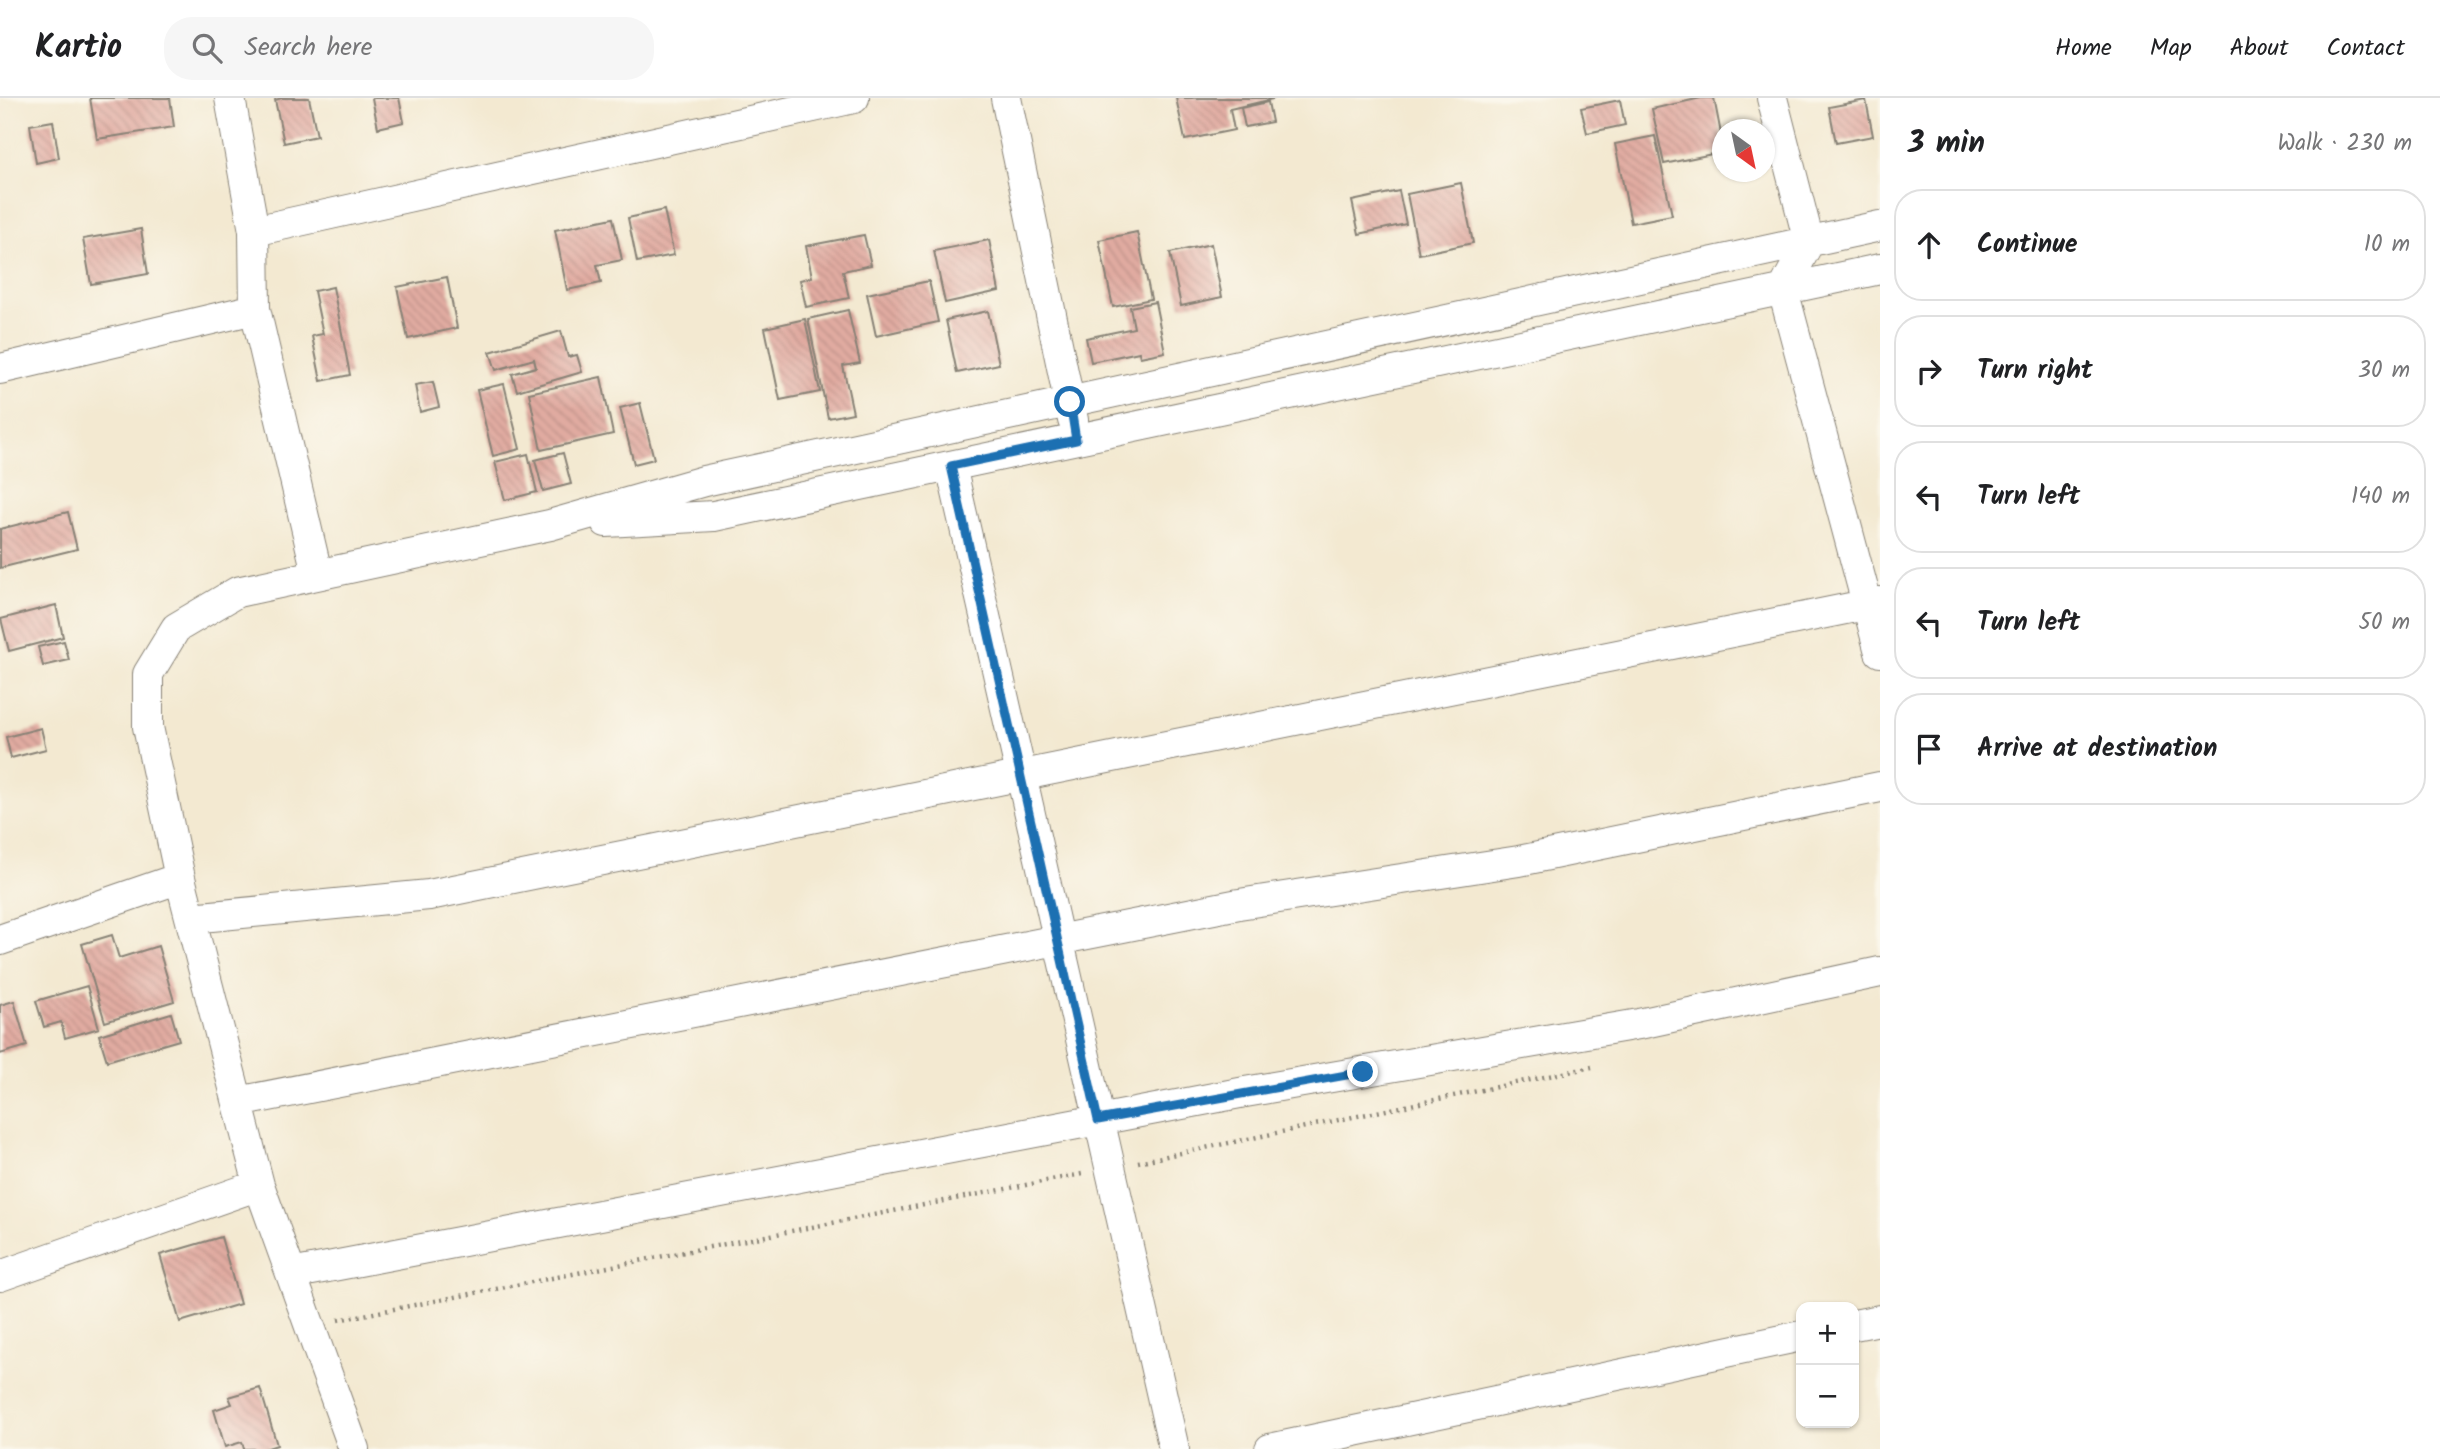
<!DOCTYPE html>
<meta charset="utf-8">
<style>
body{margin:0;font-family:Kalam,sans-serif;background:#f6f6f6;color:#202124}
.controls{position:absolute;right:21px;bottom:21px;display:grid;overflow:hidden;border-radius:14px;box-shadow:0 2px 5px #0004}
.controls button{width:63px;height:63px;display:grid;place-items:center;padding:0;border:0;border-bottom:2px solid #e0e0e0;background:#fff;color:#202124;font:35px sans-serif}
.compass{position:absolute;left:1712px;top:21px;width:63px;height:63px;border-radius:50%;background:#fff;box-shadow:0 2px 5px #0004;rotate:147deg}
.stop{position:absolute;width:21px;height:21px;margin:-16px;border:5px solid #1f6fb2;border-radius:50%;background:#fff}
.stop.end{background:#1f6fb2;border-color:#fff;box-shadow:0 2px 7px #0008}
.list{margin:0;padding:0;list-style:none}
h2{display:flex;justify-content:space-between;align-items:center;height:91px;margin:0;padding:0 28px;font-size:30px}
h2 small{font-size:23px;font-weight:400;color:#757577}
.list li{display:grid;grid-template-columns:46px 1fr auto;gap:21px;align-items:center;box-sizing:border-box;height:112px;margin:0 14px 14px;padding:0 14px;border:2px solid #e0e0e0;border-radius:28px}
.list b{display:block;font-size:26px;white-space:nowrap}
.list em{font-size:23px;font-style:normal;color:#757577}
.icon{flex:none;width:38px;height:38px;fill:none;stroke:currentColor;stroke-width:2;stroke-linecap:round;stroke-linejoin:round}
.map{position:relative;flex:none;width:1880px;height:1351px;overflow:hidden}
header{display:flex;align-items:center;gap:42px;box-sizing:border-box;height:98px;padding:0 35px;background:#fff;border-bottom:2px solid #e0e0e0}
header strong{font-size:33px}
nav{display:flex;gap:38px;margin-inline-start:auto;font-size:24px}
.search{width:490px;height:63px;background:#f6f6f6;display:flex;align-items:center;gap:18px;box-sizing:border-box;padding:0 24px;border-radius:28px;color:#757577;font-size:26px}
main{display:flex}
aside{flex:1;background:#fff}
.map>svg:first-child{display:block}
.building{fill:url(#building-back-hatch)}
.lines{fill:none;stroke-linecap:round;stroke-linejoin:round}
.minor-casing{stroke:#888276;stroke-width:32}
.path{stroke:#888276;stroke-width:4.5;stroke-dasharray:2 5;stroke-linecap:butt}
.minor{stroke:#fff;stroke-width:30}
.route{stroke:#1f6fb2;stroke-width:9}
</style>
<header>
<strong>Kartio</strong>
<div class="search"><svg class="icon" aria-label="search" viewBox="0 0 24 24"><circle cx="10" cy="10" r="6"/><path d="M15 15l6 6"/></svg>Search here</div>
<nav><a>Home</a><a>Map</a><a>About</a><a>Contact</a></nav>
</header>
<main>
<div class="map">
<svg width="1880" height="1351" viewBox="0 0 1880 1351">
<defs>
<pattern id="building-back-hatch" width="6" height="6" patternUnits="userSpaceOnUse" patternTransform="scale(1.75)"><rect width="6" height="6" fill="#e1aba1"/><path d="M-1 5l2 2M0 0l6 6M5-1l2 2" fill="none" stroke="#c0938a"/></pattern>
</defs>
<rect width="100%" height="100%" fill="#fbf7ec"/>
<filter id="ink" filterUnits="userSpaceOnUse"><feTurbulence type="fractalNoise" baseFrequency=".0143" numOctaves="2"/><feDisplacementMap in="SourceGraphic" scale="14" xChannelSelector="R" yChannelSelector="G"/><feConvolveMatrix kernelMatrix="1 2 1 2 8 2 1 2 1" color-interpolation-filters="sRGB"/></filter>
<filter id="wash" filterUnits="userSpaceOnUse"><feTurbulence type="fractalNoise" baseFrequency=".00686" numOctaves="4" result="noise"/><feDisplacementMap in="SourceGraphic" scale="28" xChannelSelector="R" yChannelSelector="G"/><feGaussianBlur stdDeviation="1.57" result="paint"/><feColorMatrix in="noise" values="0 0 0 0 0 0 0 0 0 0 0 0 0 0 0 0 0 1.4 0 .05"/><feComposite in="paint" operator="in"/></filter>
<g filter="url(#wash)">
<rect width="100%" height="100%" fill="#f3e9d1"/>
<g id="blocks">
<!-- building -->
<path class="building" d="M90 0H170L174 29 97 41Z
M282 0H309L317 38 284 45 275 2Z
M372 0H399L404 24 378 30Z
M1176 0H1272L1273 1 1230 11 1234 32 1185 42Z
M1701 0H1714L1722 41V54L1664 66 1652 11Z
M1620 2 1625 27 1587 35 1581 10Z
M1866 2 1873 38 1836 45 1829 9Z
M1268 4 1272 24 1245 29 1241 10Z
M53 23 59 60 36 65 30 27Z
M1655 38 1672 117 1631 125 1615 46Z
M1461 85 1473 145 1419 156 1407 96Z
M1399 93 1406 126 1359 136 1352 103Z
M664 112 674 157 637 164 628 120Z
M613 120 622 162 597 167 601 185 567 192 555 132Z
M141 131 148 176 91 186 83 141Z
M1137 134 1151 201 1113 209 1099 142Z
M864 137 871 167 843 173 849 200 806 209 800 182 812 179 806 148Z
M989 142 999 193 945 205 934 153Z
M1211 146 1222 199 1181 208 1170 155Z
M447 179 457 230 408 241 397 189Z
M929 183 938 224 876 238 867 196Z
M333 189 350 277 321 283 312 238 323 236 314 193Z
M1155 204 1165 254 1140 259 1139 254 1091 264 1086 240 1134 230 1130 209Z
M848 212 860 265 843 268 853 315 828 320 808 221Z
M988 213 999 266 957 275 946 222Z
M805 221 820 294 780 302 765 230Z
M561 233 568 259 577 257 582 274 517 293 512 276 536 269 534 261 496 272 490 254Z
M601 279 613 336 541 352 529 295Z
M433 284 439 309 420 314 415 287Z
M504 286 520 351 493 358 477 292Z
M640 305 654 361 634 366 620 310Z
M563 355 571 386 543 393 535 362Z
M528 356 537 394 505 402 495 364Z
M68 414 77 451 0 470V431Z
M56 507 63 539 9 553 1 521Z
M64 543 69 562 43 568 38 549Z
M41 630 46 651 11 660 6 639Z
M112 837 119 860 158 848 174 903 105 924 82 846Z
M87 888 99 930 65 940 61 924 44 929 36 903Z
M14 903 27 948 0 956V907Z
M171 915 179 942 107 963 99 937Z
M221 1139 240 1206 180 1224 160 1157Z
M260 1290 277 1347 265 1351H244L242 1344 225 1349 214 1312 232 1306 229 1299Z"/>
</g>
</g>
<g filter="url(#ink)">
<use href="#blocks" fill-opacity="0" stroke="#888276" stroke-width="2"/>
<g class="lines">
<defs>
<path id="minor" d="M230 0 254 133 255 211 317 475
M1006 0 1073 322
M1772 0 1809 144 1783 192 1880 554
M254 133 854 0
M0 271 255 211
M951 368 1174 1351
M606 424 714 418 1880 171
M191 820 429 797 1880 504
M0 842 180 780
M238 1004 1239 806 1519 763 1880 689
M291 1176 1245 994 1639 926 1880 874
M0 1178 259 1087
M1854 1227 1880 1222
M354 1351 259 1087 180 780 148 629V576L176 530 237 494 550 427 704 383 1880 128
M1270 1351 1801 1238"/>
</defs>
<!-- minor casing -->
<use href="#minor" class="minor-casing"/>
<!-- path -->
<path class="path" d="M1138 1064 1592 969
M338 1222 1082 1076"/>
<!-- minor -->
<use href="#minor" class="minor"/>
</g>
</g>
<g class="lines" filter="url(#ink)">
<!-- route -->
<path class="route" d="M1070 304 1076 342 951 368 1098 1022 1363 974"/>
</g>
</svg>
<div class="controls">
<button>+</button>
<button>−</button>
</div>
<svg class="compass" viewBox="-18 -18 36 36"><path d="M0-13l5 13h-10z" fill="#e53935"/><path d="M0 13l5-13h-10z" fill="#757577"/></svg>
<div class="stop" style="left:1070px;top:304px"></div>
<div class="stop end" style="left:1363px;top:974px"></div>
</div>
<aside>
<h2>3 min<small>Walk · 230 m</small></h2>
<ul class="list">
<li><svg class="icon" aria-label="ahead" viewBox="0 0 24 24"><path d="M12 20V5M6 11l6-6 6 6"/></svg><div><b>Continue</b></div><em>10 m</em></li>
<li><svg class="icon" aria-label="right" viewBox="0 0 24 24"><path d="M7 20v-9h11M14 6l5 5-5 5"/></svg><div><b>Turn right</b></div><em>30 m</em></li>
<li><svg class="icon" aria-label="left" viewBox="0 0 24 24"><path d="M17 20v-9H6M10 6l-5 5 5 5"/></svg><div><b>Turn left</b></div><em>140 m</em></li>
<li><svg class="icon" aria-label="left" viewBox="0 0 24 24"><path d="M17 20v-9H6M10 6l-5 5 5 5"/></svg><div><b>Turn left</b></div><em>50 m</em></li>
<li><svg class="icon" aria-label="arrive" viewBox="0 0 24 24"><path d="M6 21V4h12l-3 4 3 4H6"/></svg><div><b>Arrive at destination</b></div></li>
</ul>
</aside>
</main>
